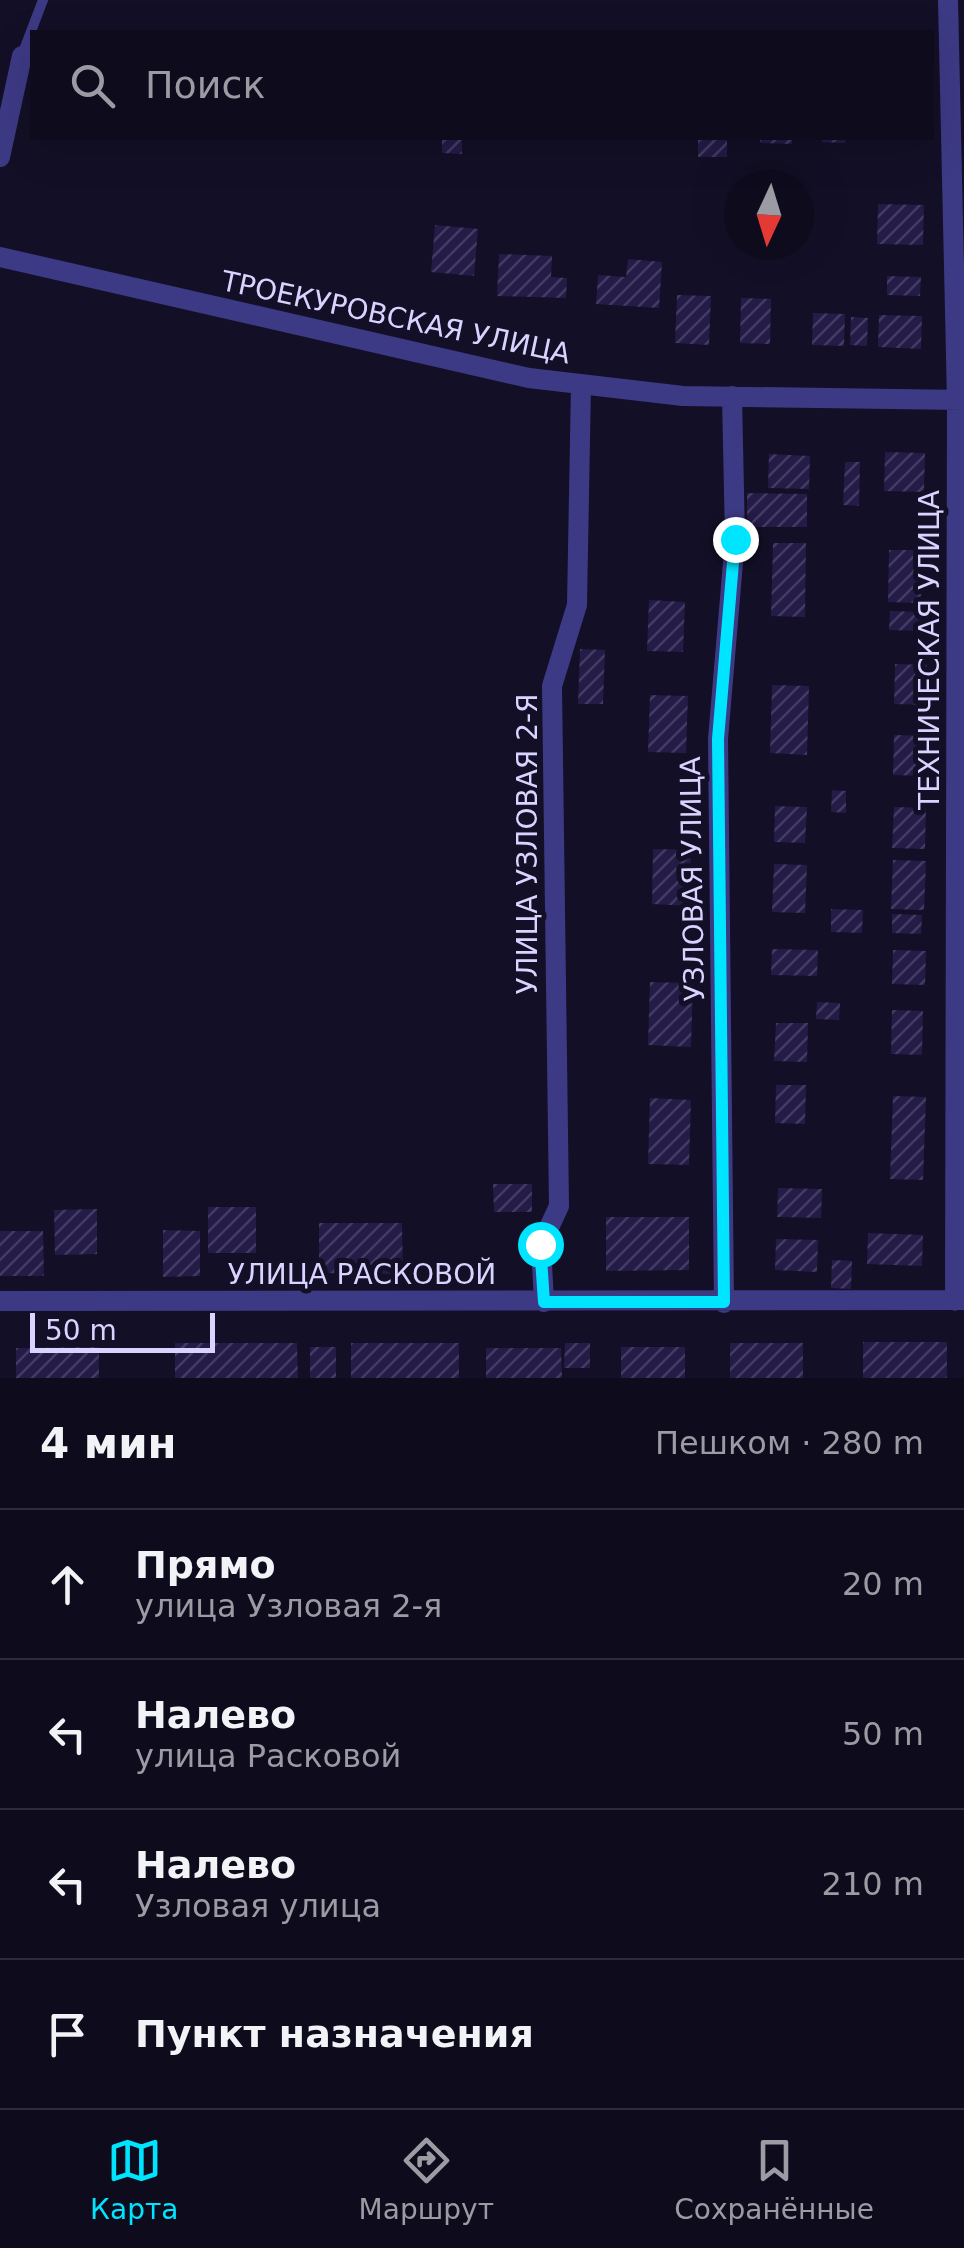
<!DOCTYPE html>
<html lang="ru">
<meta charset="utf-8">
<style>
body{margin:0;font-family:"DejaVu Sans",sans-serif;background:#171425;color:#f1f3f6}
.compass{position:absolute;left:724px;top:170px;width:90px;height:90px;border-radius:50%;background:#0e0b1c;box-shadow:0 10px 40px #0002;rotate:184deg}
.scale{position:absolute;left:30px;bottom:25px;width:185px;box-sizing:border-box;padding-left:10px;border:5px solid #d9d4ff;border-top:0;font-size:28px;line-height:35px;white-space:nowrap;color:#d9d4ff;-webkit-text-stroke:8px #130f26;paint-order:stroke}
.stop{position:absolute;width:30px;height:30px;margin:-22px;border:8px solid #00e5ff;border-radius:50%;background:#fff}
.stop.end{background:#00e5ff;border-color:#fff;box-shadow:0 2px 10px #0008}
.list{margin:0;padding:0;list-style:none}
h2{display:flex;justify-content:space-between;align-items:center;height:130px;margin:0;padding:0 40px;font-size:42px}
h2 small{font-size:32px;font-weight:400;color:#9b9ba3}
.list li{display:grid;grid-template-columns:65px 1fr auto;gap:30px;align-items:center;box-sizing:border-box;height:150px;padding:0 40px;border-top:2px solid #2e2b3b}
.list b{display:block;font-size:38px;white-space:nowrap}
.list p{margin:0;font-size:32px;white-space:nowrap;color:#9b9ba3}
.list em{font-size:32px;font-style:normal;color:#9b9ba3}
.icon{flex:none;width:55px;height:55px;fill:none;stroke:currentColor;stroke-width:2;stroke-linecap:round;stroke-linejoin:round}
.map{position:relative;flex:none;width:964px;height:1378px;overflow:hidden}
.search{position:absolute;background:#0e0b1c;box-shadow:0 10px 40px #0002;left:30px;right:30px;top:30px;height:110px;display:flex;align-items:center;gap:25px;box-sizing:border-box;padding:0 35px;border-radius:0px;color:#9b9ba3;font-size:38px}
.sheet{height:730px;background:#0e0b1c}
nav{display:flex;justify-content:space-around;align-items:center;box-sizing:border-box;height:140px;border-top:2px solid #2e2b3b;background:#0e0b1c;font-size:28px;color:#9b9ba3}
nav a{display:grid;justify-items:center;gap:5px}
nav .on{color:#00e5ff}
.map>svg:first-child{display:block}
.building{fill:url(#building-hatch)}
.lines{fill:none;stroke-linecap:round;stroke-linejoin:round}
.lane{stroke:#3d3a85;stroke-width:10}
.street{stroke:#3d3a85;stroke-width:20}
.route{stroke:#00e5ff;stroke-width:12}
.labels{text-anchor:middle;stroke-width:10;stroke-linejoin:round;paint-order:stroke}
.street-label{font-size:28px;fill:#d9d4ff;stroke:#130f26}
</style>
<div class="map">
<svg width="964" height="1378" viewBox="0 0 964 1378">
<defs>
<pattern id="building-hatch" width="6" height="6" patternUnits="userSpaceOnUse" patternTransform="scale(2.5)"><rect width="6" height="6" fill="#241b47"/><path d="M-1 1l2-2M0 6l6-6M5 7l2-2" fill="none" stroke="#433b63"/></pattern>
</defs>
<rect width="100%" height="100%" fill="#130f26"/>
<!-- building -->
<path class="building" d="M442 138H462V154L442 153Z
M698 138H727V157H698Z
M760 138H792V144L760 143Z
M822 138H846L845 143 822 142Z
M878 204 924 205 923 245 877 244Z
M435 225 478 229 474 276 431 272Z
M499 254 552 256 551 277 567 278 566 298 497 296Z
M628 259 662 262 659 308 596 304 598 275 626 277Z
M887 276 921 277 920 296 887 295Z
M677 295 711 296 709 345 675 343Z
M741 298 771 299 770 344 740 343Z
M813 313 845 314 844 346 812 345Z
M879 315 922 316 921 349 878 347Z
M851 317 868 318 867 346 850 345Z
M885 452 925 453 924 492 884 491Z
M769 454 810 456 809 489 768 488Z
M845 462H860L859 506 843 505Z
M747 493 807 494V527H747Z
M773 543H806L805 617 771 616Z
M889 550H922L921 603 888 602Z
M649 600 685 602 683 652 647 651Z
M890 611 923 612V631L889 630Z
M580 649 605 650 603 704H578Z
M895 664 927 665 925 705 894 704Z
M772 685 809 686 807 755 770 753Z
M650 695 688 696 686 753 648 752Z
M894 735 927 736 926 776 893 775Z
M832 790 846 791V813L831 812Z
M775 806 807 807 805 843 774 842Z
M894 807 926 808 925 849 892 848Z
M653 849 691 850 689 906 652 904Z
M893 860 926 861 924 910 891 909Z
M774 864 807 865 805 913 772 912Z
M831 909 863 910 862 933 831 932Z
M892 914 922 915 921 934 892 933Z
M772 949 818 950 817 976 771 975Z
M893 950 926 951 925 985 892 984Z
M650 982 693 983 691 1047 648 1045Z
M817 1002 840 1003 839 1020 816 1019Z
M892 1010 923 1011 922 1055 891 1054Z
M776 1023H808L807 1062 774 1061Z
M776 1085H806L805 1124 775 1123Z
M893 1096 926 1097 923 1180 890 1179Z
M650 1098 691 1100 689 1165 648 1164Z
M493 1184H532V1212H494Z
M778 1188 822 1189 821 1218 777 1217Z
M208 1207H256V1253H208Z
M97 1209V1254L55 1255 54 1210Z
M606 1217H689V1270L606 1271Z
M319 1223H402L403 1274 319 1273Z
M163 1230 200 1231V1276L163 1277Z
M0 1231H43L44 1276H0Z
M868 1233 923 1235 922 1266 867 1264Z
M776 1239 818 1240 817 1272 775 1270Z
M832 1260 852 1261 851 1289 831 1288Z
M863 1342H947V1378H863Z
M175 1343H297L298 1378H175Z
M351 1343H459V1378H351Z
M565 1343H590V1368H564Z
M730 1343H803V1378H730Z
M99 1347V1378H16V1348Z
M310 1347H336V1378H310Z
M621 1347H685V1378H621Z
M486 1348H561L562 1378H486Z"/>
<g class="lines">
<!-- lane -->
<path class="lane" d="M22 55 43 0"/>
<!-- street -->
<path class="street" d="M948 0 957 400 955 1301
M0 157 22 56H32
M0 257 529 378 683 396 964 400
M0 1301 964 1300
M544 1302 541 1245 559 1206 552 686 577 605 581 384
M724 1303 718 739 735 539 732 396"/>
</g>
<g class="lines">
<!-- route -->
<path class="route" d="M540 1244 544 1302H724L718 739 735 539"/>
</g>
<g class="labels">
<!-- street labels -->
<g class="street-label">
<text transform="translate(396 317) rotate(12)" y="10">ТРОЕКУРОВСКАЯ УЛИЦА</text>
<text transform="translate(929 650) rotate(-90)" y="10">ТЕХНИЧЕСКАЯ УЛИЦА</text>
<text transform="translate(527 844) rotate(-90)" y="10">УЛИЦА УЗЛОВАЯ 2-Я</text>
<text transform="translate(692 879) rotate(-91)" y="10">УЗЛОВАЯ УЛИЦА</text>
<text x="362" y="1284">УЛИЦА РАСКОВОЙ</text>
</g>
</g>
</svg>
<svg class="compass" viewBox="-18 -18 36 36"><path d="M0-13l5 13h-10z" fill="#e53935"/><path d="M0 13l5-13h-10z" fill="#9b9ba3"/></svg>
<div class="scale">50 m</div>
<div class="stop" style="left:540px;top:1244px"></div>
<div class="stop end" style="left:735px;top:539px"></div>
<div class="search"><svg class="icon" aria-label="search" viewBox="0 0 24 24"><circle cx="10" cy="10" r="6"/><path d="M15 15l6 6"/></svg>Поиск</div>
</div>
<section class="sheet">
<h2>4 мин<small>Пешком · 280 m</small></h2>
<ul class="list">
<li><svg class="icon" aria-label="ahead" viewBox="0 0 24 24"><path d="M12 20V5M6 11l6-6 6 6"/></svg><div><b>Прямо</b><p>улица Узловая 2-я</p></div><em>20 m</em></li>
<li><svg class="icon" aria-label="left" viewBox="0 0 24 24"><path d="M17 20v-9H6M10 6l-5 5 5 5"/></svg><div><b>Налево</b><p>улица Расковой</p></div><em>50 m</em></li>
<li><svg class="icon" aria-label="left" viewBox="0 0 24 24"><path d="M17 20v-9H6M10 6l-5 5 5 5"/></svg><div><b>Налево</b><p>Узловая улица</p></div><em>210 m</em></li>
<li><svg class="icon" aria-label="arrive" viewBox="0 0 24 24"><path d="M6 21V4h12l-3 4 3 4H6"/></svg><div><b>Пункт назначения</b></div></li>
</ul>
</section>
<nav>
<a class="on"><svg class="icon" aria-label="map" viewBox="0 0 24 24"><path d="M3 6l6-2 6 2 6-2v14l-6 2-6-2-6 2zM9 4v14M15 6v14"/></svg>Карта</a>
<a><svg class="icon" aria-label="directions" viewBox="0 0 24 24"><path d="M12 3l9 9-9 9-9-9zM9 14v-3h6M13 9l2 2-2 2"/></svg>Маршрут</a>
<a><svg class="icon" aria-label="saved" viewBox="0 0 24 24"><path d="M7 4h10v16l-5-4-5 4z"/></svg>Сохранённые</a>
</nav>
